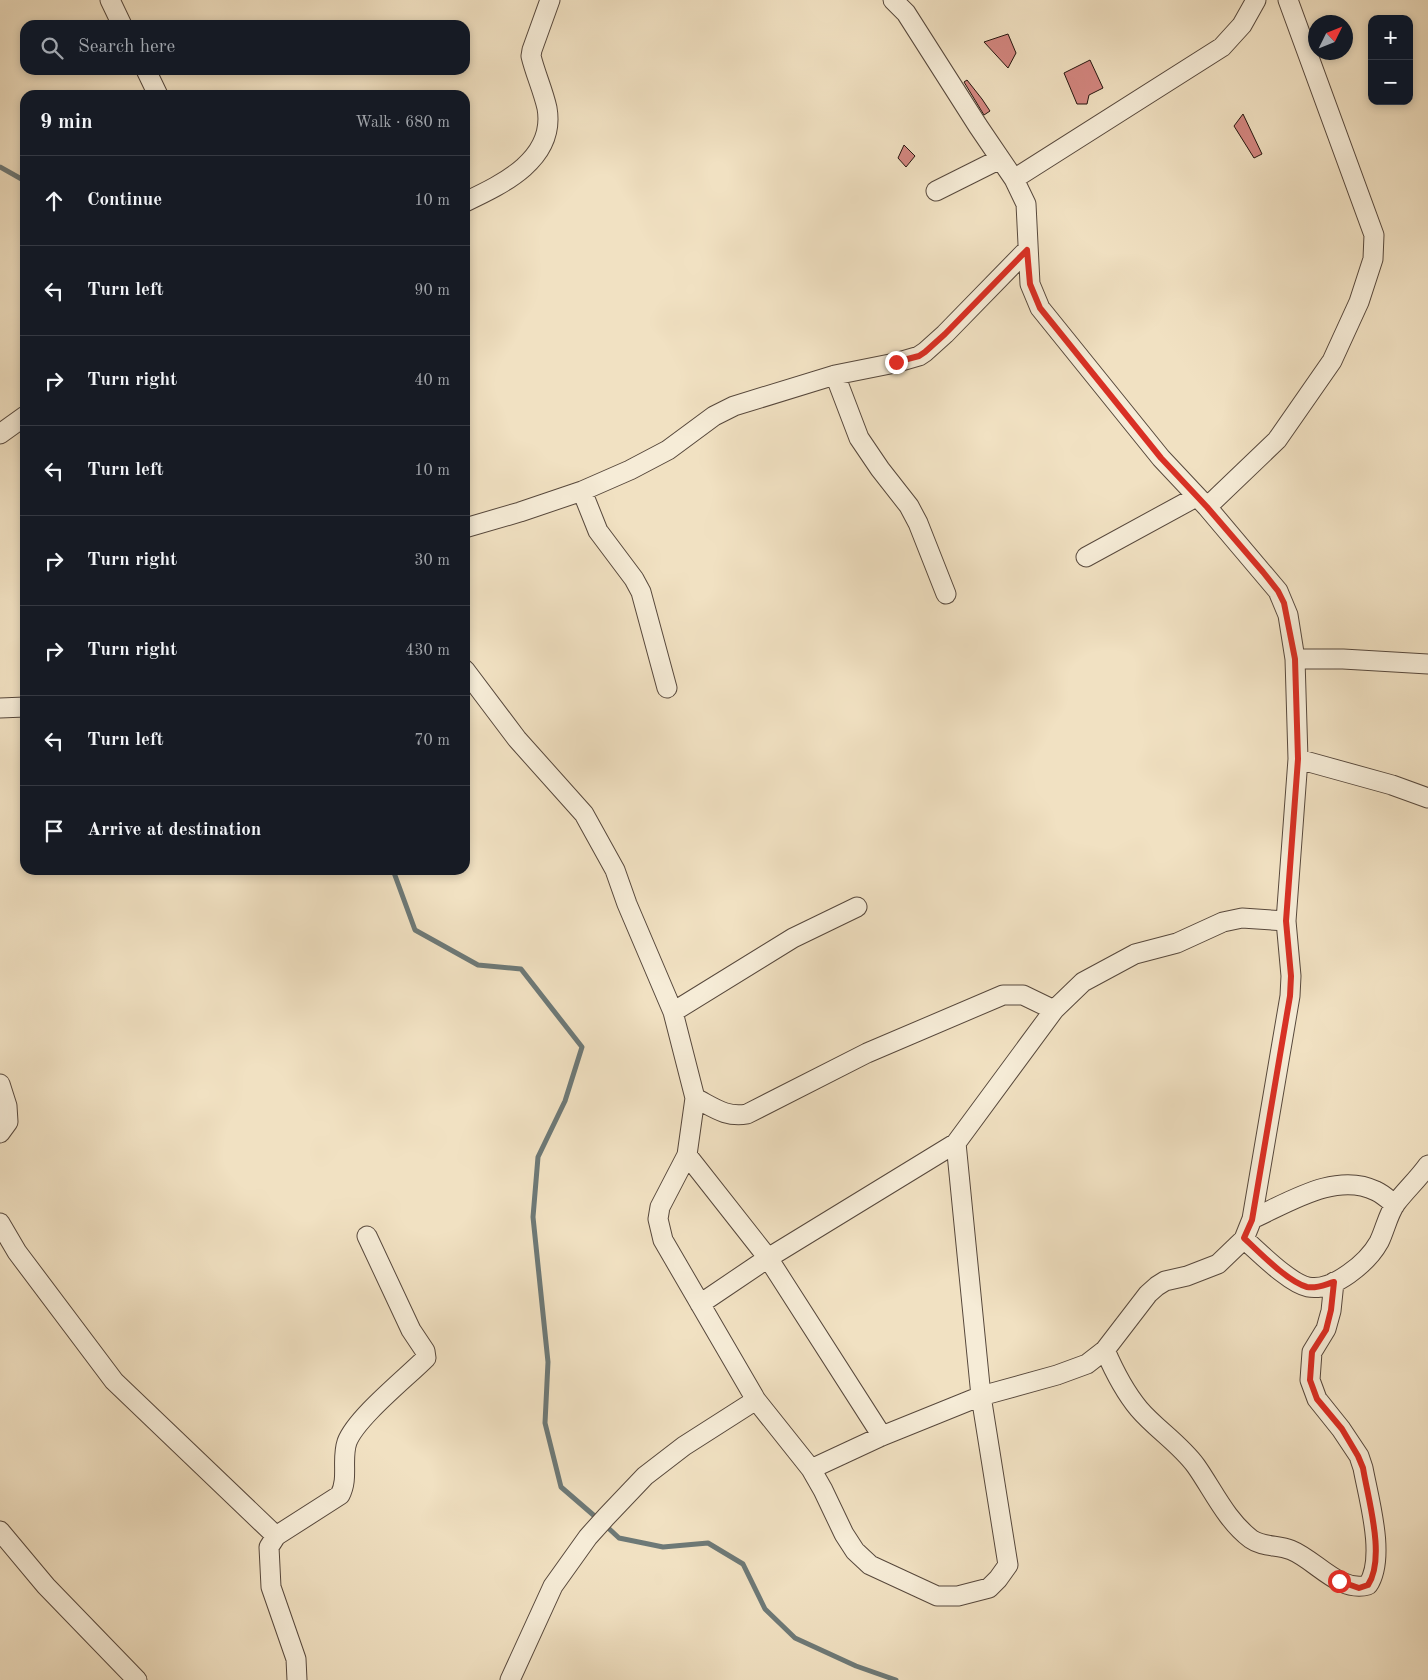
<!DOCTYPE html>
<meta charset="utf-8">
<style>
body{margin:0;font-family:"Old Standard TT",serif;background:#20242c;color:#f1f3f6}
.controls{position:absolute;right:15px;top:15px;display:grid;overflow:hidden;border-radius:10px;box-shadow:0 2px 8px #0003}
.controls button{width:45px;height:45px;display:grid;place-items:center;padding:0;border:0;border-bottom:1px solid #363941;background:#171b24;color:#f1f3f6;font:25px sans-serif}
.compass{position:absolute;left:1308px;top:15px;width:45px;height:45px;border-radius:50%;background:#171b24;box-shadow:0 2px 8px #0003;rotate:47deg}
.stop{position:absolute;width:15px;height:15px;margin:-11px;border:4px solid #d93025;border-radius:50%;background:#fff}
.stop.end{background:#d93025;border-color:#fff;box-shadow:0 1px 5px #0008}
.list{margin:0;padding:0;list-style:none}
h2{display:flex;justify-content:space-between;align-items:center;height:65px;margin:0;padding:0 20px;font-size:21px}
h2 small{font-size:16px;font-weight:400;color:#9ea1a6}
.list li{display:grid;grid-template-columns:32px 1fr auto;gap:15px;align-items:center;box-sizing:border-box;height:90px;padding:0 20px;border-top:1px solid #363941}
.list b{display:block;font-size:19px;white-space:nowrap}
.list em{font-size:16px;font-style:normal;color:#9ea1a6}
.icon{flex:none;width:28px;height:28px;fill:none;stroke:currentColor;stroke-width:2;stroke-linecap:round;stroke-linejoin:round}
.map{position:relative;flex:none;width:1428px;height:1680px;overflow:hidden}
.search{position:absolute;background:#171b24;box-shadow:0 2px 8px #0003;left:20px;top:20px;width:450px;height:55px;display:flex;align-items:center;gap:12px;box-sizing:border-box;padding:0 18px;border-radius:15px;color:#9ea1a6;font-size:19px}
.panel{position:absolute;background:#171b24;box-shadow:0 2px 8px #0003;left:20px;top:90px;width:450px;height:785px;border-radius:15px}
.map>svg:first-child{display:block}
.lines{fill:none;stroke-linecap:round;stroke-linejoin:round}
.stream{stroke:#6d7977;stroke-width:5}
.building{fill:#d48781;stroke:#24150f}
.minor-casing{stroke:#57483c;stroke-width:21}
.minor{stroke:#f6ecd7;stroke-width:19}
.route{stroke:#d93025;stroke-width:6}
</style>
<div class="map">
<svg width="1428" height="1680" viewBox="0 0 1428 1680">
<rect width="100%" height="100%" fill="#f1e1c2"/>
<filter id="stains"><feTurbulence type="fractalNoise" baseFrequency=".004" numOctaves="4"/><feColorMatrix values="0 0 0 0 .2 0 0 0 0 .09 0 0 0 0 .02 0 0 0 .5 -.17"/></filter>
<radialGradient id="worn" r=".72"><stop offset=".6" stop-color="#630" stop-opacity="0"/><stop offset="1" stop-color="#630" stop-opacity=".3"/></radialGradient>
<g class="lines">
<!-- stream -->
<path class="stream" d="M0 167 25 181
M393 870 415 930 478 965 521 969 582 1047 565 1101 538 1157 533 1217 548 1362 545 1423 561 1487 598 1519
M605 1525 619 1538 663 1547 708 1543 743 1564 765 1609 795 1638 856 1666 896 1680"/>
</g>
<!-- building -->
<path class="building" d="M1008 34 1016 53 1008 68 984 42Z
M1090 60 1103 88 1089 95 1087 104H1077L1064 73Z
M967 80 982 99 990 111 984 115 964 82Z
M1243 114 1262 154 1254 158 1234 126Z
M904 145 915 156 906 167 898 158Z"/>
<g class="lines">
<defs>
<path id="minor" d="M110 0 122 25
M146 70 158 95
M1014 179 1222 47 1242 25 1256 0
M936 191 1000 159
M465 202C503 184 556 159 547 108 543 90 535 73 531 56L532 50 550 0
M835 375 859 438 880 469 909 506 918 523 946 594
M0 434 25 416
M582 491 598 531 634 579 641 592 667 688
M1207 507 1277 440 1332 361 1359 302 1373 259 1374 235 1288 0
M465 528 520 512 582 491 630 470 668 450 714 416 734 406 835 375 895 363 919 356 925 352 945 334 1027 250
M1086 557 1196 497
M1295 659H1343L1428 664
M465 670 517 739 584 814 615 870 627 904 673 1012 695 1098 687 1155 660 1207 658 1219 663 1240 756 1400 684 1446 645 1476 606 1517 588 1537 553 1586 510 1680
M0 708 25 707
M1298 759 1392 785 1428 798
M673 1012 793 938 857 907
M0 1084 7 1106 8 1122 0 1133
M695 1098C713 1107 726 1118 747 1114L867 1053 1003 995H1023L1054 1010
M687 1155 768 1258 882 1436
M1252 1219C1288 1203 1336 1171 1376 1191 1383 1194 1389 1200 1395 1205
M0 1223 17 1252 114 1381 276 1536
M1244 1239C1259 1252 1289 1283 1308 1287 1333 1292 1368 1262 1379 1242 1385 1230 1388 1214 1396 1203 1406 1190 1418 1179 1428 1165
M700 1304 768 1258 956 1143 1054 1010 1083 982 1135 954 1177 943 1223 922 1242 918 1286 921
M1105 1350C1114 1371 1124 1391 1139 1409 1156 1429 1180 1444 1196 1466 1213 1490 1226 1520 1251 1539 1262 1547 1278 1545 1291 1550 1316 1560 1339 1593 1368 1585 1386 1558 1369 1500 1363 1468L1359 1456 1341 1429 1317 1399 1310 1380 1312 1352 1326 1329 1331 1311 1334 1282
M756 1400 811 1469 823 1490 844 1534 855 1551 870 1565 937 1596H958L989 1588 998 1579 1008 1565 981 1396 956 1143
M811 1469 882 1436 981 1396 1057 1375 1087 1364 1105 1350 1148 1294 1157 1286 1165 1281 1187 1276 1218 1264 1244 1239 1252 1219 1290 996 1291 976 1286 921 1298 759 1295 659 1288 615 1278 591 1207 507 1161 458 1040 308 1030 284 1026 204 1014 179 978 126 906 13 893 0
M0 1531 46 1586 137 1680
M297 1680 296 1659 271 1587 269 1547 276 1536 340 1495C349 1478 341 1460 347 1442 356 1418 406 1378 426 1358L425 1351 411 1330 367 1236"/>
</defs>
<!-- minor casing -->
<use href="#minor" class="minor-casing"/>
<!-- minor -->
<use href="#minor" class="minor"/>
</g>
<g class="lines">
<!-- route -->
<path class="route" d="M896 362 919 356 925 352 945 334 1027 250 1030 284 1040 308 1161 458 1207 507 1263 572 1278 591 1284 603 1295 659 1298 759 1286 921 1291 976 1290 996 1252 1220 1244 1238C1259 1252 1288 1282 1307 1287 1317 1289 1326 1284 1334 1282L1331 1310 1326 1330 1312 1352 1310 1380 1317 1399 1342 1429 1358 1456 1363 1468C1368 1499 1386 1558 1368 1585L1359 1588 1339 1581"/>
</g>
<rect width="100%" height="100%" filter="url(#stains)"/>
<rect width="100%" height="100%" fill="url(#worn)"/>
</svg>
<div class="controls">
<button>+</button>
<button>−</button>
</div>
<svg class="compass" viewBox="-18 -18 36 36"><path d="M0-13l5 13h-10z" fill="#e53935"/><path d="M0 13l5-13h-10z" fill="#9ea1a6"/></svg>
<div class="stop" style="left:1339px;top:1581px"></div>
<div class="stop end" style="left:896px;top:362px"></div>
<div class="search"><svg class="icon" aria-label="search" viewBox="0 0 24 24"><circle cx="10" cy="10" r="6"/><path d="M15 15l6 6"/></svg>Search here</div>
<section class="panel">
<h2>9 min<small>Walk · 680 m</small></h2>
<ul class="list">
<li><svg class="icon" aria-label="ahead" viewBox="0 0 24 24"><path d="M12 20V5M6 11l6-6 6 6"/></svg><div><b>Continue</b></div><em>10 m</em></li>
<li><svg class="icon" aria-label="left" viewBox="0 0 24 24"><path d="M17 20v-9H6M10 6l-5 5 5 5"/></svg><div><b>Turn left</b></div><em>90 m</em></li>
<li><svg class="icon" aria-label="right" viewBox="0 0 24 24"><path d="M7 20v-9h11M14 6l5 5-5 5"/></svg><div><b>Turn right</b></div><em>40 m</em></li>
<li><svg class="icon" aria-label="left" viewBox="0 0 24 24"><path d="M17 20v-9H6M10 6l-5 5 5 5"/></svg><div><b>Turn left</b></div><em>10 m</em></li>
<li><svg class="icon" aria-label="right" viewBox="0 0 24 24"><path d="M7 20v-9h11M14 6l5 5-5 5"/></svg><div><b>Turn right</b></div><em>30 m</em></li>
<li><svg class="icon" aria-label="right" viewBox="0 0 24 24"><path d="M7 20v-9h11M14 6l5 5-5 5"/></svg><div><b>Turn right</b></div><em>430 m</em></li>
<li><svg class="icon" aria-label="left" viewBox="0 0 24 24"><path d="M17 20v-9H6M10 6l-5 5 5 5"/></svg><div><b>Turn left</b></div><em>70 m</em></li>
<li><svg class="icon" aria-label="arrive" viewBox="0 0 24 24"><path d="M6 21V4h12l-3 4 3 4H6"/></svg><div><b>Arrive at destination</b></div></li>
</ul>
</section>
</div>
